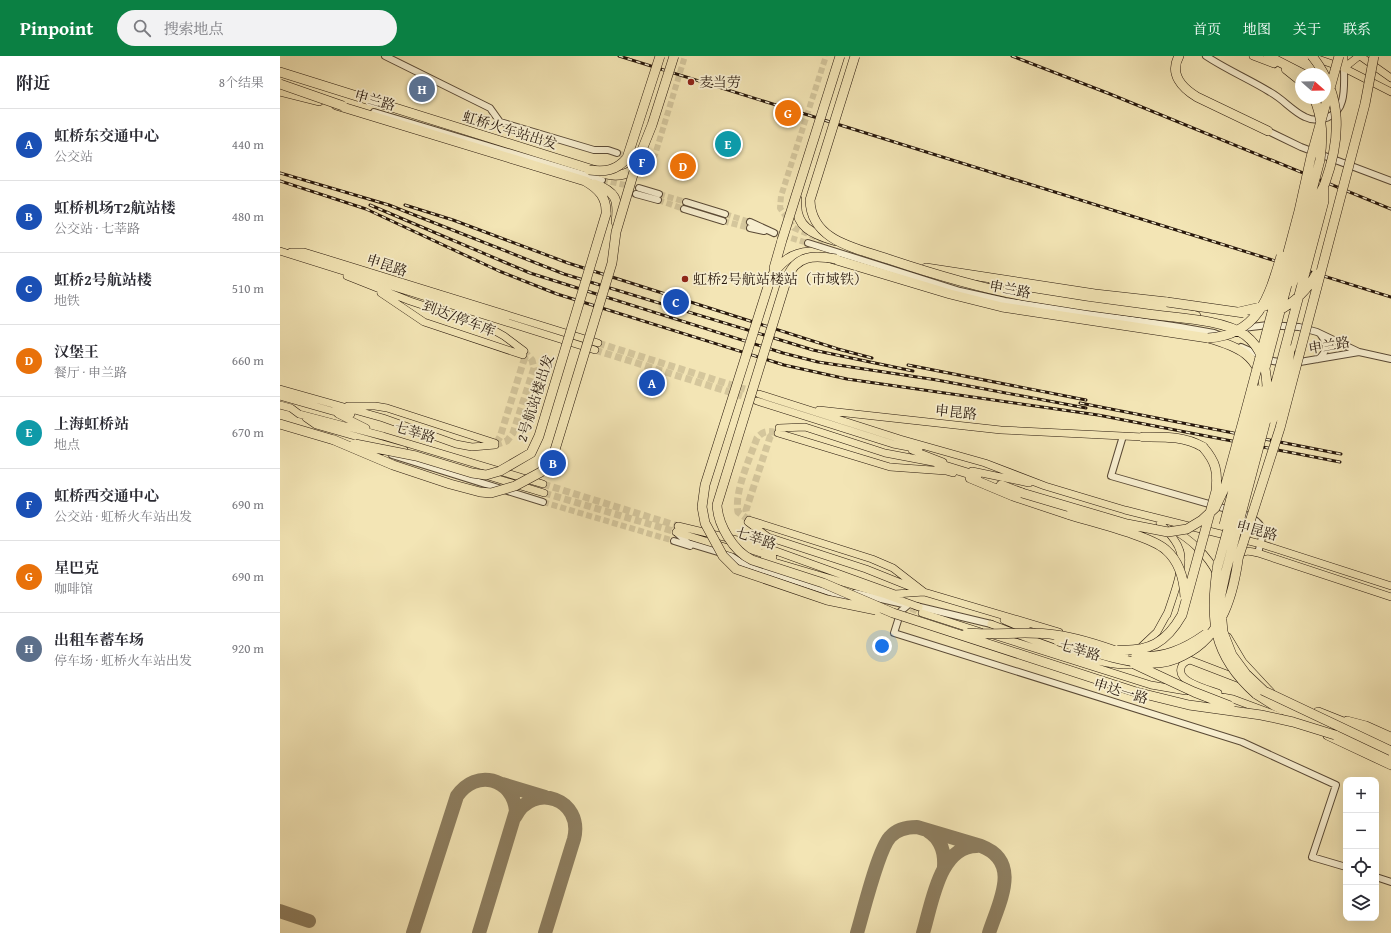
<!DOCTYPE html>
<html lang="zh">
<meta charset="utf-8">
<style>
body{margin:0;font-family:"Gentium Book Plus","Noto Serif SC",serif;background:#f2f2f3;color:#2b2b33}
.controls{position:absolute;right:12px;bottom:12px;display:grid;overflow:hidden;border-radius:8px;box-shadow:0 4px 16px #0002}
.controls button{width:36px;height:36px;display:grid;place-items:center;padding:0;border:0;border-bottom:1px solid #e1e1e2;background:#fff;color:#2b2b33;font:20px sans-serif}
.compass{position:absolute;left:1015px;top:12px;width:36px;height:36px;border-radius:50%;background:#fff;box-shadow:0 4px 16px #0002;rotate:110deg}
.you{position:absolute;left:602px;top:590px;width:14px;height:14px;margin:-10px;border:3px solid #fff;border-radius:50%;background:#1a73e8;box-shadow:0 0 0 6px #1a73e833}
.badge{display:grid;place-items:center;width:26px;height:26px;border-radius:50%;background:#0b8043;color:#fff;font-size:13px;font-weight:700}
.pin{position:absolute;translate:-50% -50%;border:2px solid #fff;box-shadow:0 1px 4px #0006}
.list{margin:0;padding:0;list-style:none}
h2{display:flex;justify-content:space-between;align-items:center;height:52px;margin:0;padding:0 16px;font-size:17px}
h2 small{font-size:13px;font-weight:400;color:#7c7c81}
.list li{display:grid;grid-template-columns:26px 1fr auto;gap:12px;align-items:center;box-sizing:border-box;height:72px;padding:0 16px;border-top:1px solid #e1e1e2}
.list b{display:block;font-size:15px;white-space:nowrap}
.list p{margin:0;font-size:13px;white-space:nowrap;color:#7c7c81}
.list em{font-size:13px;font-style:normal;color:#7c7c81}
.icon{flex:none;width:22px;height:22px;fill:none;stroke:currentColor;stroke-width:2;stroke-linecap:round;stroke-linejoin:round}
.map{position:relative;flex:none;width:1111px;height:877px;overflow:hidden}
header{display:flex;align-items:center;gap:24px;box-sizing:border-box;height:56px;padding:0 20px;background:#0b8043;color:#fff}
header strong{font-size:19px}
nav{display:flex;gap:22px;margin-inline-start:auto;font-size:14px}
.search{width:280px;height:36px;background:#f2f2f3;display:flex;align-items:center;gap:10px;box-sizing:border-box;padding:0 14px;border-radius:22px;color:#7c7c81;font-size:15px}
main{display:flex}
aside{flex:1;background:#fff}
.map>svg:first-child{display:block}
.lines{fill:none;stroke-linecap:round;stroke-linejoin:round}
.taxiway{stroke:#8d7e60;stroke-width:14}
.minor-tunnel{stroke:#d4c69c;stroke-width:6;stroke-dasharray:6 3;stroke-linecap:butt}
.major-tunnel{stroke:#d4c69c;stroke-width:7;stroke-dasharray:7 3.5;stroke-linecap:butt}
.minor-casing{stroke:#5a4a36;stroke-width:8}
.major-casing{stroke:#27170b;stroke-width:8}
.highway-casing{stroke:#27170b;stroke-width:10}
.minor{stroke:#f7eecf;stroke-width:6}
.major{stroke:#f3e5b5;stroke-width:7}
.highway{stroke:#f3e5b5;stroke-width:9}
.rail-casing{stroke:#27170b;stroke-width:3}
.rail{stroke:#f7eecf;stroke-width:1.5;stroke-dasharray:4.5;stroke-linecap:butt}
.highway-bridge-casing{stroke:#27170b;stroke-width:10;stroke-linecap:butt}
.highway-bridge{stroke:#f3e5b5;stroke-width:9}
.poi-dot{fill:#8f2418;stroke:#f7eecf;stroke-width:1.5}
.labels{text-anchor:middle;stroke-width:3.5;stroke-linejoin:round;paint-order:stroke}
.poi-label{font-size:14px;fill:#27170b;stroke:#f7eecf;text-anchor:start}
.street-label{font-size:14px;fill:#27170b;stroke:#f7eecf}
</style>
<header>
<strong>Pinpoint</strong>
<div class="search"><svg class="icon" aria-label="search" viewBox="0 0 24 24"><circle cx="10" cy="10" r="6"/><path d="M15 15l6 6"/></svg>搜索地点</div>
<nav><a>首页</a><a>地图</a><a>关于</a><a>联系</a></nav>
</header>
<main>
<aside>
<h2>附近<small>8个结果</small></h2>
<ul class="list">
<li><span class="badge" style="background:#1a4fb4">A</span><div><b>虹桥东交通中心</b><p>公交站</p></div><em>440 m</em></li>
<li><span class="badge" style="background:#1a4fb4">B</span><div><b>虹桥机场T2航站楼</b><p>公交站 · 七莘路</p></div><em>480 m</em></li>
<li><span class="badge" style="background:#1a4fb4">C</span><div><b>虹桥2号航站楼</b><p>地铁</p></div><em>510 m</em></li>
<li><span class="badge" style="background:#e8710a">D</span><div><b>汉堡王</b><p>餐厅 · 申兰路</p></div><em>660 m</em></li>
<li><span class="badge" style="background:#0f9aa8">E</span><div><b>上海虹桥站</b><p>地点</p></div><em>670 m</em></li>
<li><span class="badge" style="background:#1a4fb4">F</span><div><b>虹桥西交通中心</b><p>公交站 · 虹桥火车站出发</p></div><em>690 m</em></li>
<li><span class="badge" style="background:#e8710a">G</span><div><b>星巴克</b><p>咖啡馆</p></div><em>690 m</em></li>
<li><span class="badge" style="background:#5c6f8a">H</span><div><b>出租车蓄车场</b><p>停车场 · 虹桥火车站出发</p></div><em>920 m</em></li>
</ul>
</aside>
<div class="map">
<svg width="1111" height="877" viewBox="0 0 1111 877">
<rect width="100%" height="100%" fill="#f3e5b5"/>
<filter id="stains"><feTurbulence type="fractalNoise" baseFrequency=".005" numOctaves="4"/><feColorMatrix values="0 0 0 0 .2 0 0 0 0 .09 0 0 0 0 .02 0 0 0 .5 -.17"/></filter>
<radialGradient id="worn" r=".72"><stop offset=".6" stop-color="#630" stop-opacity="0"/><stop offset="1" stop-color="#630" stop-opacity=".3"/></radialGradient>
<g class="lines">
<!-- taxiway -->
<path class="taxiway" d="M222 728 265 741
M235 761C253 725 304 743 294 783L265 877
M648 775C661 783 665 796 664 811
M0 855 29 865
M133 877 177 740C196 712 233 722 236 755L199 877
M577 877C583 857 598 794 610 781 617 773 627 771 637 771L701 790C743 806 718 848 709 877
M643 877C652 848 659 790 697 790"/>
<!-- minor-tunnel -->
<path class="minor-tunnel" d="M337 97 367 104 375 99 405 0
M322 124 359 132
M379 138 406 146
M378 144 404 153
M445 158 470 166
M443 165 470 172
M494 177 528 187
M544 185 514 172 500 152 501 140 546 0
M263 446 394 485"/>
<!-- major-tunnel -->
<path class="major-tunnel" d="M318 287 477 337
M315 294 475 344
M216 387 220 381 243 307 245 302 243 299
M215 389 227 385 233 377 254 312 252 304 244 295
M263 428 398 470
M264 437 396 476
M469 464 458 456C454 436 470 402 477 382 484 374 488 375 498 377
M468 466 466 454 490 381 496 375
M621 548 642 557"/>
<defs>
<path id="minor" d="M105 0 210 52 220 66 314 94H328L337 97
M926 0C947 14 969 23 990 36 1003 43 1012 55 1025 61 1039 68 1058 61 1062 45 1065 35 1064 22 1064 12
M94 56 322 124
M988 75 1021 91 1111 125
M359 132 379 138
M356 138 378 144
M406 146 445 158
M404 153 443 165
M470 166 494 177
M470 172 484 175
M528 187 680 235 725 245 900 271 934 277 939 279
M963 272 988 269 1019 271 1037 276 1079 296 1111 303
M961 291 993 305 1005 307
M1038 303C1047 297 1048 287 1041 279
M1014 307 1079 296
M843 380 831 420 964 458C987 468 984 476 978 497
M112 399 263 446
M397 477 408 487 451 500 462 507 576 545
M394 485 410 490
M575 537 623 548
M628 549 621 555 614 577 962 686 1056 729 1032 801 1066 811
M636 550 711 568
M1096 821 1111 826"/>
<path id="major" d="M973 0 994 8
M1064 0V12
M1080 0 1111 22
M1032 1 1064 12 1111 36
M1064 12 1079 0
M0 195 315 294
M11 196H24L318 287
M67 220 130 245 208 271 224 280 244 295
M101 237 144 266 243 299
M0 333 103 362 176 388 192 391 215 389
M479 338 620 383 705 407 765 430 845 454 981 488 1111 530
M0 340 52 355 71 358
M477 345 613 388 639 393
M0 349 11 352 19 358 103 380 263 428
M68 350H95L107 352 215 387
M539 354 721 374 863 381
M58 358 86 372
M26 362 36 369 124 394
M499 372 525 371 605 397 663 408
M498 377 610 411 666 415 673 417
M632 394 663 406
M692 415 749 427
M205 419 264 437
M469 464 592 503 613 512 644 536
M468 466 488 481 586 513 636 533
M880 467C887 475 897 484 900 495 905 511 892 543 887 559
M398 470 482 490 615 538 644 536 779 576
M893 474C911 483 928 500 937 518
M396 476 461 496
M453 488 493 501
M958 499C964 494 970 495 978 497L1111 541
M484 503 606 539 639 551
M642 557 701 576
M724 564 749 575
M711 568C743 580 828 616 858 608
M713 579 871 629 906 635
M948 581 963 606 991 636
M860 592 877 576 888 556
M938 637C927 633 897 626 901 612 902 607 906 605 910 604L962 624
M926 638 953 643 999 660
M1067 664 1086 669 1111 680
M1047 680 1111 710"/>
<path id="highway" d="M899 0C889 18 902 32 917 41L988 75
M988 0 1023 18
M1006 13 1021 25
M0 16 326 118C337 121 352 119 357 107
M0 35 39 45
M56 49 305 125C319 133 327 142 326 158
M314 128C336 135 339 144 336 166
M517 143C514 171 532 178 556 185
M494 212 502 184
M646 212 815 238 887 246
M491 221C501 206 511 197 530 196L670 238 722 251 928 282C960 291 978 299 985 334
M713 229 815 245 885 253 916 260
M0 368 54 384
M863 381C885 381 904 380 923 391
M658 408 697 420
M690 422 733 440 790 459
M721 429 742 437
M976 638 995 650 1111 704
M1038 656 1111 685"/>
</defs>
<!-- minor casing -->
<use href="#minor" class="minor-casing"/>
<!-- major casing -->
<use href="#major" class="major-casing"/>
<!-- highway casing -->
<use href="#highway" class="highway-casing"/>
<!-- minor -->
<use href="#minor" class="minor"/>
<!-- major -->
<use href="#major" class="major"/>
<!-- highway -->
<use href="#highway" class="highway"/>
<defs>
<path id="rail" d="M339 0 1111 241
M732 0 830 38 1111 153
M0 117 109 149 284 218 533 294 633 315
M0 125 86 153 219 215 277 238 504 309 567 323 818 359 1060 406
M90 149 250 217 503 297 538 306 657 324 806 352
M125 149 173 164 288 207 558 293 592 302
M628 309 806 344
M800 347 1061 398"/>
</defs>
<!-- rail casing -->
<use href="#rail" class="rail-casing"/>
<!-- rail -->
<use href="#rail" class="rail"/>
<defs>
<path id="highway-bridge" d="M575 0 530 144C531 185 576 192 608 203 653 218 698 232 745 240 786 247 827 253 868 258 895 262 943 263 965 279 982 292 986 310 987 330L937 513
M0 28 63 50
M358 104 372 69 394 0
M309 114C325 116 336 115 347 102L380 0
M1044 129V145L946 515 940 543 943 576 952 599 966 618 984 635 1111 695
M502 184 560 0
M556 203C534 199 516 199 507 222L437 449C438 469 453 495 472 504L543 527 613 557 856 636 909 649 981 659 1013 666 1055 679
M491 221 425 429 422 451 425 467 443 500 456 513 547 544 596 554
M1013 226C1024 202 1028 174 1035 149 1037 141 1042 135 1045 127 1061 82 1063 39 1032 0
M887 246 964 257
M998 255C1015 246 1027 235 1036 218
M959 256 985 250 997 244
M928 282C978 279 989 241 1001 200
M985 312 1040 104C1043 82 1043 63 1034 42
M993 363 1007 316 1010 294
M54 384 113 409 170 428 200 436 211 437 235 430 261 416 274 397 332 207 336 176 355 112
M75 388 136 400 192 417 206 419 220 415 251 397 259 380 326 158
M742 437 847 468 888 476 907 473 922 464 935 452 945 431 963 365 1019 155 1031 101 1059 0
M790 459C812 466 871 480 886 494 900 506 904 523 905 541
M944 469 979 334
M958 503 1000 372 1085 48 1094 0
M938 507C929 562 932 599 976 638
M687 577C717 580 747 574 776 579 799 582 822 590 844 598
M778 585C806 593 836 605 866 607 879 608 893 605 904 599 943 580 954 537 959 497
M837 594C869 596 886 587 902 559L936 435C938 415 936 406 923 391
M856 600C883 603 905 593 926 578
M854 608 914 636 950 650"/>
</defs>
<!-- highway-bridge casing -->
<use href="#highway-bridge" class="highway-bridge-casing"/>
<!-- highway-bridge -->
<use href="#highway-bridge" class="highway-bridge"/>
</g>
<!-- markers -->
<g class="poi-dot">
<circle cx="411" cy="26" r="4"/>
<circle cx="405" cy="223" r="4"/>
</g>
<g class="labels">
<!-- poi labels -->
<g class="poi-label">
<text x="419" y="31">麦当劳</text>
<text x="413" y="228">虹桥2号航站楼站（市域铁）</text>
</g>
<!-- street labels -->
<g class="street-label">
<text transform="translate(95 44) rotate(16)" y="5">申兰路</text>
<text transform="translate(230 74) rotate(17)" y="5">虹桥火车站出发</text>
<text transform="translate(107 209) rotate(18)" y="5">申昆路</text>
<text transform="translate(730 233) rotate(11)" y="5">申兰路</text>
<text transform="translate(179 262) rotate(21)" y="5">到达/停车库</text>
<text transform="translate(1049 289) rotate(-10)" y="5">申兰路</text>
<text transform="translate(255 342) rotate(-72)" y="5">2号航站楼出发</text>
<text transform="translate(676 356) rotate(6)" y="5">申昆路</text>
<text transform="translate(135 376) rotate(17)" y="5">七莘路</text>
<text transform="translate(977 474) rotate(15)" y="5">申昆路</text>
<text transform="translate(476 482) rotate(18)" y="5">七莘路</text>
<text transform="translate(800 594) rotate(17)" y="5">七莘路</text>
<text transform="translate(841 635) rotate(17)" y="5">申达一路</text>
</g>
</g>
<rect width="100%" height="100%" filter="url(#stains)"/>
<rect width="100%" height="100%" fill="url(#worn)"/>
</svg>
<div class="controls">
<button>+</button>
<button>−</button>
<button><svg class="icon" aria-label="locate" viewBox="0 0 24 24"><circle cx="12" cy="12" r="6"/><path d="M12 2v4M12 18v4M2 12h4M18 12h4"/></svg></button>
<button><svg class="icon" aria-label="layers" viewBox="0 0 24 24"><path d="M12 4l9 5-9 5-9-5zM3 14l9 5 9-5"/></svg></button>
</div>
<svg class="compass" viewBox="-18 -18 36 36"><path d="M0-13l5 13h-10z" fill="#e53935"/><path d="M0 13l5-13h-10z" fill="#7c7c81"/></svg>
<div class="you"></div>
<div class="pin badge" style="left:372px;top:327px;background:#1a4fb4">A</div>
<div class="pin badge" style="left:273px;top:407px;background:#1a4fb4">B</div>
<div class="pin badge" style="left:396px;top:246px;background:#1a4fb4">C</div>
<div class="pin badge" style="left:403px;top:110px;background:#e8710a">D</div>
<div class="pin badge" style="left:448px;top:88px;background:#0f9aa8">E</div>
<div class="pin badge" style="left:362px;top:106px;background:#1a4fb4">F</div>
<div class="pin badge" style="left:508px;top:57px;background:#e8710a">G</div>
<div class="pin badge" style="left:142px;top:33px;background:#5c6f8a">H</div>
</div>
</main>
